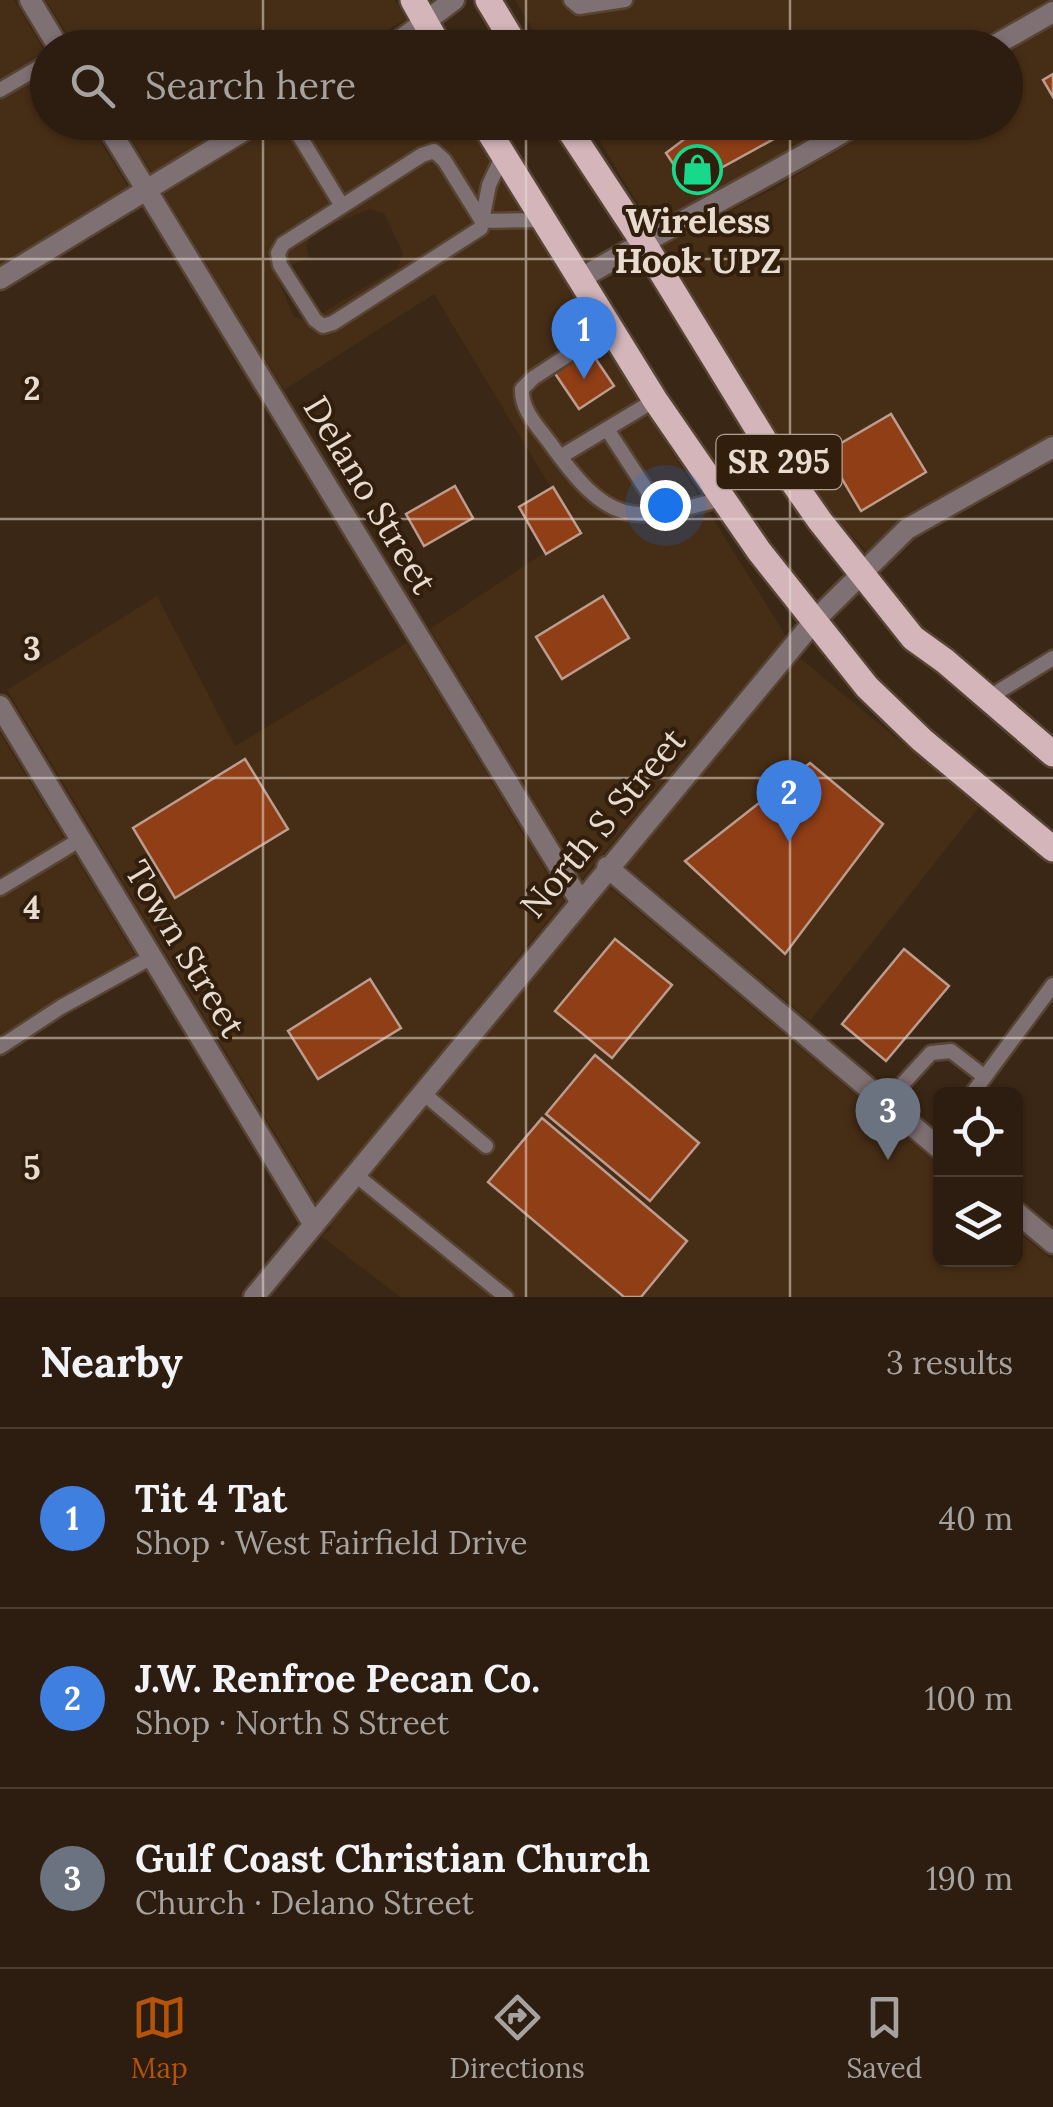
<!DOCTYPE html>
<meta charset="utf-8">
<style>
body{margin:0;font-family:Lora,serif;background:#342619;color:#f1f3f6}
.controls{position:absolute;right:30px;bottom:30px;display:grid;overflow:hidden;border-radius:15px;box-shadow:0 2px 8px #0004}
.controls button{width:90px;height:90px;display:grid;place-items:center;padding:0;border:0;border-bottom:2px solid #483b30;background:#2c1d10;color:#f1f3f6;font:50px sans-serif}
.you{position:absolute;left:665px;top:505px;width:35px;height:35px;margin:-25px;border:8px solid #fff;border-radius:50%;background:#1a73e8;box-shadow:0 0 0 15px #1a73e833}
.badge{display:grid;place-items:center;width:65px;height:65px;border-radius:50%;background:#b45309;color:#fff;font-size:32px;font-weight:700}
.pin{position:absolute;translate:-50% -82px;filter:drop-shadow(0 2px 5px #0008)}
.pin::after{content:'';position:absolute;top:52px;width:35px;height:30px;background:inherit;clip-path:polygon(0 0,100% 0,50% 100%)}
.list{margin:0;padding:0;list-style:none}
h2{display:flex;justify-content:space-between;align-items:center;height:130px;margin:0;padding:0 40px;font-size:42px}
h2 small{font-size:32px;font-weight:400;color:#a6a29f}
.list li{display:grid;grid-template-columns:65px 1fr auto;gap:30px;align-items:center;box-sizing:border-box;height:180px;padding:0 40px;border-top:2px solid #483b30}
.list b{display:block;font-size:38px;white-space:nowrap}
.list p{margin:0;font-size:32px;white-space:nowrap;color:#a6a29f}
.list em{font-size:32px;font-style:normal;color:#a6a29f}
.icon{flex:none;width:55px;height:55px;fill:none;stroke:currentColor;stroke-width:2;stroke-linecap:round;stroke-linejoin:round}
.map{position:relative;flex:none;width:1053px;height:1297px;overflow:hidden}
.search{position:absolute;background:#2c1d10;box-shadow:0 2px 8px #0004;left:30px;right:30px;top:30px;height:110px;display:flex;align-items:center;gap:25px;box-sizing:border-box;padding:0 35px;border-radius:55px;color:#a6a29f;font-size:38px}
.sheet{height:670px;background:#2c1d10}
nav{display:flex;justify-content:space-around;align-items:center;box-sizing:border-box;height:140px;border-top:2px solid #483b30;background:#2c1d10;font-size:28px;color:#a6a29f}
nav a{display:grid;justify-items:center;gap:5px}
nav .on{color:#b45309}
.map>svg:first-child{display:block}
.built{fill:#462d16;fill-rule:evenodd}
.building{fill:#903e16;stroke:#bb9c8f;stroke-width:2.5}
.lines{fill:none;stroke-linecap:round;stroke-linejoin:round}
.lane-casing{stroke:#574433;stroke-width:19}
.street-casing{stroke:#574433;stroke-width:25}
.primary-casing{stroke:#574433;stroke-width:30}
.lane{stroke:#7f7073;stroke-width:14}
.street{stroke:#7f7073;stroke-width:20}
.primary{stroke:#d3b5ba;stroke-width:25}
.grid{fill:none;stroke:#e8dbd0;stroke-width:2.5;stroke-opacity:0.55}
.labels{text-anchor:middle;stroke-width:8;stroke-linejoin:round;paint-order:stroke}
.shield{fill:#311e0c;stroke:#b1a295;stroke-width:2.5}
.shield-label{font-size:32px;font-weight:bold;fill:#e8dbd0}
.poi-label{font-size:35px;font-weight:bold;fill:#e8dbd0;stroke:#311e0c}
.street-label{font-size:35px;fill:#e8dbd0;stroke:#311e0c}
.grid-label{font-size:32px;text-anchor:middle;font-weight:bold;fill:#e8dbd0;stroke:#311e0c;stroke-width:8;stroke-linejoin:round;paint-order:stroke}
</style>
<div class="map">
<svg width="1053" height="1297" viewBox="0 0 1053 1297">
<rect width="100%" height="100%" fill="#3b2715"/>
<!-- built -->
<path class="built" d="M0 0H14L47 55 48 122 89 123 128 187 0 265Z
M46 0H395L406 19 359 47H75Z
M515 0H1049L965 48 543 47Z
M1053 26V433L902 518 866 551 831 512 783 443 663 245 775 188 884 123 1006 122V52Z
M121 123H235L152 173Z
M281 123H467L786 636 582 879 430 629 577 531 434 294 284 390 164 194ZM370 209 384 213 403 253 398 267 309 321 294 317 279 282 286 268 309 257 306 246 313 232Z
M589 123H837L764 166 650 224Z
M157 596 235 746 407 643 564 901 317 1203 7 690Z
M800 658 979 807 810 1021 625 865Z
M0 733 151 982 134 957 0 1037Z
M608 886 940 1166V1260H1016V1230L1053 1261V1297H400L321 1236 332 1228 330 1225 588 909 597 904 596 901Z"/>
<!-- building -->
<path class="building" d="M1053 74V97L1043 80Z
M707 122H805L688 186 666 153Z
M589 349 614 386 579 409 554 372Z
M891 414 926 472 861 511 826 452Z
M455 486 473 518 424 546 406 514Z
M553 487 581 533 546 554 519 507Z
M603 596 629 638 562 679 536 637Z
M245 759 288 829 175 898 133 828Z
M810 763 883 824 785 954 685 861Z
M615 939 672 985 612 1058 555 1011Z
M904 949 949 986 886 1061 842 1024Z
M370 979 401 1028 318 1079 288 1031Z
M595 1055 699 1143 650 1201 546 1114Z
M542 1118 687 1241 641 1297H624L488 1182Z"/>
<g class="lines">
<defs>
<path id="lane" d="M571 0 579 7 625 0
M0 90 48 62
M291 122 342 206
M434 151 444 160 482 221 481 228 333 323 323 326 315 320 280 265 278 253 283 244 422 155Z
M503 155 489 185 482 221 544 220
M611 327 533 378 522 389C521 410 538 427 550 443 608 524 628 525 721 499
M607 429 661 512
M560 457 655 400
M988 698 1053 658
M0 888 81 839
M0 1047 61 1007 152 957
M423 1093 486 1146
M972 1094 1053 985
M886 1102 931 1053 951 1051 985 1077
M357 1176 506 1297"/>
<path id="street" d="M30 0 59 48
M390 48 454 0
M990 48 1053 12
M105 122 580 901
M0 279 258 122
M580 279C672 224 769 178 860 122
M0 706 314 1225
M607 867 940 1149
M1016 1212 1053 1243
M254 1297 815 620 907 529 1053 447"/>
<path id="primary" d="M413 0 440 48
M488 0 517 48
M483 122 655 400 759 551 867 687 922 740 1053 849
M564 122 643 242 771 451 820 521 913 638 945 661 1053 754"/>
</defs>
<!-- lane casing -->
<use href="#lane" class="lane-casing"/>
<!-- street casing -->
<use href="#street" class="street-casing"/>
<!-- primary casing -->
<use href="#primary" class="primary-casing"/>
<!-- lane -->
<use href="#lane" class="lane"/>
<!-- street -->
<use href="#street" class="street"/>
<!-- primary -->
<use href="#primary" class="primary"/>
</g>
<!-- grid -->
<path class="grid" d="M263 0V48M526 0V48M790 0V48M263 122V1297M526 122V1297M790 122V1297M0 259H1053M0 519H1053M0 778H1053M0 1038H1053"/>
<!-- icons -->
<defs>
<symbol id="shop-ring" viewBox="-11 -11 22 22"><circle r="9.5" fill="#311e0c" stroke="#18d989" stroke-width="1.5"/><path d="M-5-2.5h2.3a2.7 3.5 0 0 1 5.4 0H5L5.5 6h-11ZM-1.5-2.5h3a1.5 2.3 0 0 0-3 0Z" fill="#18d989"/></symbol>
</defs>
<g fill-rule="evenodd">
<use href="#shop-ring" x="670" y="142" width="55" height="55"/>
</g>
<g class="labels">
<!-- shield labels -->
<rect class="shield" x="716.5" y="435" width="125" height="54" rx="8"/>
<g class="shield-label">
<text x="779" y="473">SR 295</text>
</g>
<!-- poi labels -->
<g class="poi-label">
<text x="698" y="233">Wireless<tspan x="698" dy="40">Hook UPZ</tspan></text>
</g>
<!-- street labels -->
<g class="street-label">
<text transform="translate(370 495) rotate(59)" y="12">Delano Street</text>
<text transform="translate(603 823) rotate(-50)" y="12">North S Street</text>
<text transform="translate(185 949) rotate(59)" y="12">Town Street</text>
</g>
</g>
<g class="grid-label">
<text x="32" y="400">2</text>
<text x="32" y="660">3</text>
<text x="32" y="919">4</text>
<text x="32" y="1179">5</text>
</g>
</svg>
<div class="controls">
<button><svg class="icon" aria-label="locate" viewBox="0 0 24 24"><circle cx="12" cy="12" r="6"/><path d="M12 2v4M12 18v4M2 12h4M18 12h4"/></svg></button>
<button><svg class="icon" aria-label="layers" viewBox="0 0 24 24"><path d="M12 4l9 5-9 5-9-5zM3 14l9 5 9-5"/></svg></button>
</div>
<div class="you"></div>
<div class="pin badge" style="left:584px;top:379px;background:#3f7fe0">1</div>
<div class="pin badge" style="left:789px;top:842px;background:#3f7fe0">2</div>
<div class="pin badge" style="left:888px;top:1160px;background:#6b7280">3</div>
<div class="search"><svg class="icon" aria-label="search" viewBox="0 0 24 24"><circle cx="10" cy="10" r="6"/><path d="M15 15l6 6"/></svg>Search here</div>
</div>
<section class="sheet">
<h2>Nearby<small>3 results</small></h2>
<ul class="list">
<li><span class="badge" style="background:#3f7fe0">1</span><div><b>Tit 4 Tat</b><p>Shop · West Fairfield Drive</p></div><em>40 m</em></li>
<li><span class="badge" style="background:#3f7fe0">2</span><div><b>J.W. Renfroe Pecan Co.</b><p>Shop · North S Street</p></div><em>100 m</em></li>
<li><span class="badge" style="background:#6b7280">3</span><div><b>Gulf Coast Christian Church</b><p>Church · Delano Street</p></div><em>190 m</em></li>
</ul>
</section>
<nav>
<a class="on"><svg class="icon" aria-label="map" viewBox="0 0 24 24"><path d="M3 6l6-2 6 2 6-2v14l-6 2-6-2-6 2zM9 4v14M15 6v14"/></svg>Map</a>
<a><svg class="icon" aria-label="directions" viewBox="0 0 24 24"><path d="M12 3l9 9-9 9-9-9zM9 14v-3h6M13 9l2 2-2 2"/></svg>Directions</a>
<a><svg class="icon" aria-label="saved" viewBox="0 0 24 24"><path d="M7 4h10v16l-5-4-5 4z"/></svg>Saved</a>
</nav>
